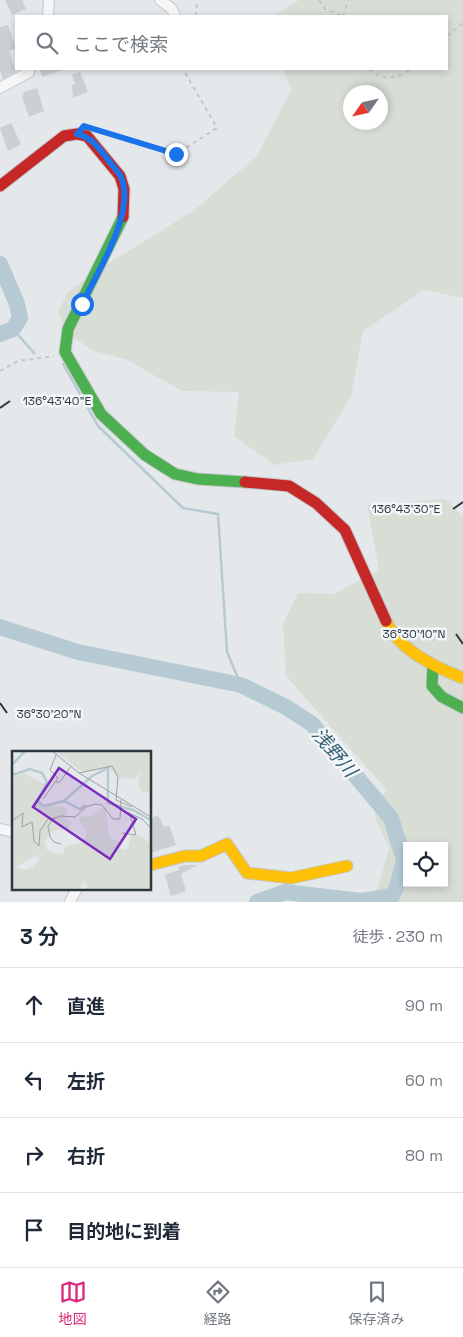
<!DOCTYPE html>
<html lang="ja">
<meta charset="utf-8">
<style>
body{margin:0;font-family:"Space Grotesk","Noto Sans JP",sans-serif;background:#f6f6f7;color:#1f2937}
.controls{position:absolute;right:15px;bottom:15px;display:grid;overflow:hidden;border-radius:0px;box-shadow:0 2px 8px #0003}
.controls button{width:45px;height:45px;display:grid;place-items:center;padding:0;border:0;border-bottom:1px solid #e0e1e3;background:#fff;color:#1f2937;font:25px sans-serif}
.compass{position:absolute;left:343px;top:85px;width:45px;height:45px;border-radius:50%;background:#fff;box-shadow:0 2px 8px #0003;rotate:236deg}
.stop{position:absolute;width:15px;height:15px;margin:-11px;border:4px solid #1a73e8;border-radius:50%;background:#fff}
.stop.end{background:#1a73e8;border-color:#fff;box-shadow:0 1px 5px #0008}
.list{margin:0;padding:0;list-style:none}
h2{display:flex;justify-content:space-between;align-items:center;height:65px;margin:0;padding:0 20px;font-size:21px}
h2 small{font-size:16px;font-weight:400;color:#747a83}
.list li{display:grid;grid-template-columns:32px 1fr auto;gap:15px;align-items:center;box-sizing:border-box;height:75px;padding:0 20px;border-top:1px solid #e0e1e3}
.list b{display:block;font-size:19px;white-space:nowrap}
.list em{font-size:16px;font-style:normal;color:#747a83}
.icon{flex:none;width:28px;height:28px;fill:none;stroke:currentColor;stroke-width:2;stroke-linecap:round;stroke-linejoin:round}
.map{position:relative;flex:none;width:463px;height:902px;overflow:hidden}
.search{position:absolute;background:#fff;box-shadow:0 2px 8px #0003;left:15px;right:15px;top:15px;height:55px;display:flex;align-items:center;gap:12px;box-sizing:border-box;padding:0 18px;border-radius:0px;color:#747a83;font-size:19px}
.sheet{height:365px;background:#fff}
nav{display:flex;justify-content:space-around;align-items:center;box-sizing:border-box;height:70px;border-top:1px solid #e0e1e3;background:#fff;font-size:14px;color:#747a83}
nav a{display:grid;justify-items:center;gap:2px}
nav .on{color:#db2777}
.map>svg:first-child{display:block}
.green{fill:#d8ded6;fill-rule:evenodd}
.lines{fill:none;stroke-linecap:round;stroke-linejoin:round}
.stream{stroke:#b5cad3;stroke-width:2.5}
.river{stroke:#b5cad3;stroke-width:16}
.building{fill:#cdd0d2}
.street-casing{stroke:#c3c6c8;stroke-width:12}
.fast-casing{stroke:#c3c6c8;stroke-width:13}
.slow-casing{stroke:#c3c6c8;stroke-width:13}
.jam-casing{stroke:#c3c6c8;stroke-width:13}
.path{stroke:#c3c7c9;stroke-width:2;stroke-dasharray:4 4;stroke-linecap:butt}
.street{stroke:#f5f6f7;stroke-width:10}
.fast{stroke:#4caf50;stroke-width:11}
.slow{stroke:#ffc107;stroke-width:11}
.jam{stroke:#c62828;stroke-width:11}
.route{stroke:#1a73e8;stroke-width:6}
.ticks{fill:none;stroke:#2c3943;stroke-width:2}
.labels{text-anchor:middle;stroke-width:5;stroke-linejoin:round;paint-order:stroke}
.water-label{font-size:19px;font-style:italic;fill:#376176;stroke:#f4f7f8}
.inset-river{fill:none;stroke:#b5cad3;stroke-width:2.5}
.inset-road{fill:none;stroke:#9ba2a7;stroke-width:1}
.view{fill:#7b2cbf;fill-opacity:0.15;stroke:#7b2cbf;stroke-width:2.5}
.inset-edge{fill:none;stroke:#2c3943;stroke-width:2.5}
.ticks-label{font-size:12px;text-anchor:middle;fill:#2c3943;stroke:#f4f7f8;stroke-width:5;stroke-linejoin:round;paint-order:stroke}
</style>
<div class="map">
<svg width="463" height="902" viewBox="0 0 463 902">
<rect width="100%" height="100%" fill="#e5e8ea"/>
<!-- green -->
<path class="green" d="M299 0H463V298L424 290 363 331 351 397 313 459 274 465 234 436 239 392 182 391 125 359 94 351 70 335 58 312 68 292 104 266 193 211 257 156 291 90 283 69H447V16H274ZM350 92H380V122H350Z
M446 499 463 517V902H374L389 848 375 818V804L387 790 286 676 283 624 298 593 334 594 379 570 367 505ZM407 846H444V883H407Z"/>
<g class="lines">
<!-- stream -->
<path class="stream" d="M13 329 34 353
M63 364 98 426 183 508 218 514 227 652 241 685"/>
<!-- river -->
<path class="river" d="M0 264 17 304 20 318 13 329 0 334
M0 627 78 652 241 685 286 707 312 724 391 818 404 860 397 886 392 896 361 901 285 892 257 902"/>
</g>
<!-- building -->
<path class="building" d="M5 0H22L26 9 12 15Z
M8 25 16 48 9 51 16 72 3 79 0 70V27Z
M40 69H63V70L42 77Z
M80 72 88 92 73 98 72 85 75 84 72 75Z
M37 88 44 111 29 117 22 97 24 92Z
M11 123 21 144 8 151 0 128Z
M158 815 164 827 169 825 176 845 150 853V819Z
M186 865H198L181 874 186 891 171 896 165 875 179 870 178 867Z"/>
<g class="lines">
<defs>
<path id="street" d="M160 0 172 9 175 16
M48 16 49 0
M0 88 29 72V69
M0 829 14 832
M70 902 77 888"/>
<path id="fast" d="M123 217 68 329 65 352 101 414 145 455 175 474 198 479 245 482
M433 666 432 686 442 697 463 708"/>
<path id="slow" d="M386 621C399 650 434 667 463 678
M150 865 185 856H201L227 844 247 873 291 878 347 866"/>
<path id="jam" d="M0 186 64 136 77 134 87 136 120 176 124 189 123 217
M245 482 289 486 316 503 345 530 386 621"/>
</defs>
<!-- street casing -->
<use href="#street" class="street-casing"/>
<!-- fast casing -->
<use href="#fast" class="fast-casing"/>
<!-- slow casing -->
<use href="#slow" class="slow-casing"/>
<!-- jam casing -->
<use href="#jam" class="jam-casing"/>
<!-- path -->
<path class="path" d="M319 0 325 9 343 16
M196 16 197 0
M343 16 348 0
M447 36 463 23
M369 69C382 82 397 79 411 69
M96 129 176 154 217 128 183 69
M0 371 18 361 54 356"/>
<!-- street -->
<use href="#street" class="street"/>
<!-- fast -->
<use href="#fast" class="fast"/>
<!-- slow -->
<use href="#slow" class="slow"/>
<!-- jam -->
<use href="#jam" class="jam"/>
</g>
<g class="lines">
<!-- route -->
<path class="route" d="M82 304C97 273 138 209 120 175 116 169 110 163 106 157 97 146 91 137 77 134L84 126 176 154"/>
</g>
<!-- ticks -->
<path class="ticks" d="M0 408 10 401M453 509 463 502M456 634 463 644M0 703 7 713"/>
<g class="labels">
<!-- water labels -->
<g class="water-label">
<text transform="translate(335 752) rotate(50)" y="7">浅野川</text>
</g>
</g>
<!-- overview -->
<g transform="translate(12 751)">
<rect width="139" height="139" fill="#e5e8ea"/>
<path d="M44 0H139V43L128 39 126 29 129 20 123 28 108 27 96 17 71 22ZM12 22 33 33 32 39 26 43 30 53 55 57 54 68 60 71 56 78 40 80 32 90 35 99 51 104 53 95 72 91 75 80 67 69 69 65 77 66 94 55 96 81 100 88 107 90V97L112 99 117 95 118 84 129 85 139 93V139H74L76 134 71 130 68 139H0V27ZM24 104 28 107 22 116 12 119 4 116Z" fill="#d8ded6" fill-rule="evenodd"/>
<path class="inset-river" d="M0 14 13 0M0 24 18 18 30 22 35 31 25 50 32 55 52 50 80 25 96 17V52L121 59 139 69M52 50 68 58 74 54"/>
<path class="inset-road" d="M40 0 67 22 139 66M67 22 100 15 106 26 104 49 120 56M44 31H48L59 15M31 48 46 27 38 19 44 4M108 58 130 68 139 77M0 70 11 62 10 76 20 71 22 90 27 95 28 80 36 68 43 67M110 82 124 84 117 61M49 93 42 91 38 86 36 75 40 69 48 65 63 66 74 56 83 53 90 54 101 68H108L109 49"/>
<path class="view" d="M47 17 124 68 98 108 21 56Z"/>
<rect width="139" height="139" class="inset-edge"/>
</g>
<g class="ticks-label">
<text x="57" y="405">136°43'40"E</text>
<text x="406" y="513">136°43'30"E</text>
<text x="414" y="638">36°30'10"N</text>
<text x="49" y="718">36°30'20"N</text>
</g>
</svg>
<div class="controls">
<button><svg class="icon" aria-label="locate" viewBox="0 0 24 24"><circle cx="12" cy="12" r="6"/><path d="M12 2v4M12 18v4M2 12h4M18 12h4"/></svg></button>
</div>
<svg class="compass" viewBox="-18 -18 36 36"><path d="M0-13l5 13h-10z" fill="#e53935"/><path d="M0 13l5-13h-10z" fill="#747a83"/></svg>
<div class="stop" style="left:82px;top:304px"></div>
<div class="stop end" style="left:176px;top:154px"></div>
<div class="search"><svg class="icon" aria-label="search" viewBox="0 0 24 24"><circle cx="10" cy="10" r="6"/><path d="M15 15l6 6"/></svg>ここで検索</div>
</div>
<section class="sheet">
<h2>3 分<small>徒歩 · 230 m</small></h2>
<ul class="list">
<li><svg class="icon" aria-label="ahead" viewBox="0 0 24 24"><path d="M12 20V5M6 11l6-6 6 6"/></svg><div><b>直進</b></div><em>90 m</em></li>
<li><svg class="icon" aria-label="left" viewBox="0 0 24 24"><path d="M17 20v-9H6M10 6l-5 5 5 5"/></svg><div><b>左折</b></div><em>60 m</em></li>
<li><svg class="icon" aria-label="right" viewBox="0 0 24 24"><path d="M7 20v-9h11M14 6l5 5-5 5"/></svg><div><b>右折</b></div><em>80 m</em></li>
<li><svg class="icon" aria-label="arrive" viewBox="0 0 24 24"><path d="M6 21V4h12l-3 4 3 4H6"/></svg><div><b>目的地に到着</b></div></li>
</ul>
</section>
<nav>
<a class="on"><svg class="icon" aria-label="map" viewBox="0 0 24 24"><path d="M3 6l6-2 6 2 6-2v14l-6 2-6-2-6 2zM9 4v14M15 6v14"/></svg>地図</a>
<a><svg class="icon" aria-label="directions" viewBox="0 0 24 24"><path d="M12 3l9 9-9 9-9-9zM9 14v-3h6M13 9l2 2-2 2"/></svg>経路</a>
<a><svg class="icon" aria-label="saved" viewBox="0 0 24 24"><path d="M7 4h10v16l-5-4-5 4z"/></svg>保存済み</a>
</nav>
